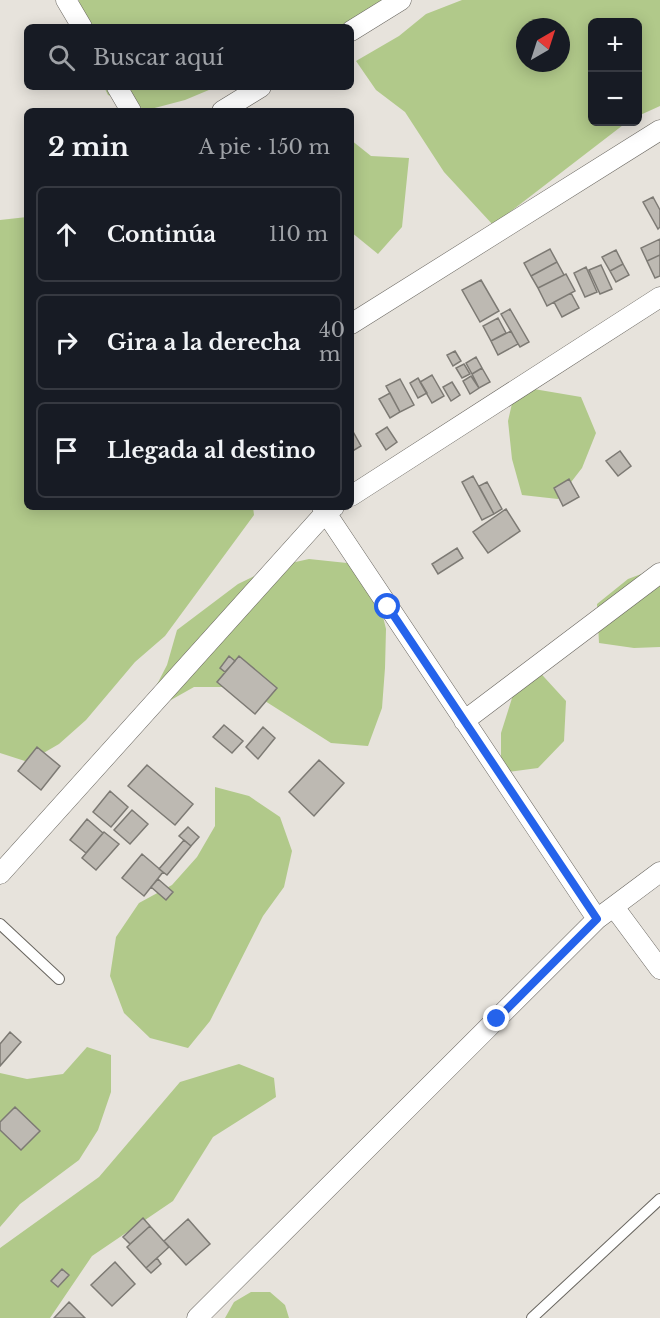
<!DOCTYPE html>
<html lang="es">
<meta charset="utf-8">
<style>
body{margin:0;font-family:"Libre Baskerville",serif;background:#20242c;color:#f1f3f6}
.controls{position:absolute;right:18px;top:18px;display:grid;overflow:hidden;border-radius:9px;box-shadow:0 3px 15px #0003}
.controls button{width:54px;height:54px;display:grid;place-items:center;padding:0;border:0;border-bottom:2px solid #363941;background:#171b24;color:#f1f3f6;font:30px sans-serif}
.compass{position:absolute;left:516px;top:18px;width:54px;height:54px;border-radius:50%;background:#171b24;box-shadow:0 3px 15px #0003;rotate:39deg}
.stop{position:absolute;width:18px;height:18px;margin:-14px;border:4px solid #2563eb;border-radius:50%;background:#fff}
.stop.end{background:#2563eb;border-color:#fff;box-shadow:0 2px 6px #0008}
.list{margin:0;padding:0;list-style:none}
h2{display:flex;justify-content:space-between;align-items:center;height:78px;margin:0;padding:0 24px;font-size:26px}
h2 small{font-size:20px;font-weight:400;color:#9ea1a6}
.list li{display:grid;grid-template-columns:39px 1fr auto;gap:18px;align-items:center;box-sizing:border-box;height:96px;margin:0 12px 12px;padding:0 12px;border:2px solid #363941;border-radius:9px}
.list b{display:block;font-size:22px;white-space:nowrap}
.list em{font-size:20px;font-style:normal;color:#9ea1a6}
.icon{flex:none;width:33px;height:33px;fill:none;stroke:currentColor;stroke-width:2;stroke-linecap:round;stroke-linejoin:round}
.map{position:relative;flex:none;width:660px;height:1318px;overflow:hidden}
.search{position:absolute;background:#171b24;box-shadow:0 3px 15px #0003;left:24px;top:24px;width:330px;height:66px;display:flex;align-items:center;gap:15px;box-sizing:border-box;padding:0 21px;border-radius:9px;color:#9ea1a6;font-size:22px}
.panel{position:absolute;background:#171b24;box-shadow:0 3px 15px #0003;left:24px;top:108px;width:330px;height:402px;border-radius:9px}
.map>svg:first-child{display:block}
.green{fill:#b1c98a;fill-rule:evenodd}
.building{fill:#bdb9b2;stroke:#7d7a74;stroke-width:1.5}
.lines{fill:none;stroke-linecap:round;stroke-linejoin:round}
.service-casing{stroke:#696660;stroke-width:12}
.minor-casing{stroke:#696660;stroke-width:21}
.service{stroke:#fff;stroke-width:10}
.minor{stroke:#fff;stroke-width:20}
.route{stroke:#2563eb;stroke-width:8}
</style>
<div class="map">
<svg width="660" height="1318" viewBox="0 0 660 1318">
<rect width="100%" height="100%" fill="#e7e3dc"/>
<!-- green -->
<path class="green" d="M79 0H399L351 27H81Z
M462 0H660V106L638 116V22H592V122H627L493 225 444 172 405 112 376 90 356 61 399 36 426 14ZM525 27H561V63H525Z
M104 87H216L185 100 147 110 108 95Z
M351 140 371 156 409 158 402 227 378 254 351 232Z
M27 217V507H253L254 515 165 636 135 662 86 720 59 744 28 762 0 753V220Z
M516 386 581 397 596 433 582 468 558 499 522 495 512 459 508 421Z
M309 559 347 563 377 592 386 629 385 668 382 708 368 746 331 743 265 701 231 687H194L162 705 150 698 167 665 177 630 238 584 273 567Z
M660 567V647L634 648 599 643 597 604 628 579Z
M534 666 566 701 564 741 538 768 501 773V733L513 695Z
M215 787 249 796 280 817 292 851 284 887 263 916 210 1021 188 1048 150 1038 124 1013 110 976 116 937 139 903 172 885 197 857 215 826Z
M87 1047 111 1055V1092L98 1130 79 1160 20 1204 0 1227V1073L27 1079 63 1074Z
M239 1064 274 1078 276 1097 213 1137 173 1201 92 1256 50 1318H0V1248L99 1177 180 1082Z
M251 1292H270L285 1305 289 1318H225L234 1302Z"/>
<!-- building -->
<path class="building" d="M653 197 660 210V227L658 229 643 202Z
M660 239V255L647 261 641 248Z
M550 249 557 262 531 276 524 263Z
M616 250 623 264 610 271 602 257Z
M660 255V276L655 278 647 261Z
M557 262 564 275 538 288 531 276Z
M623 264 629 275 616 282 610 271Z
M601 265 612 289 600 294 589 270Z
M586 267 597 292 585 297 574 273Z
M566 274 575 291 547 306 538 288Z
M481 280 499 311 480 322 462 290Z
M571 293 579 308 562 317 554 302Z
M510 309 529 342 520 347 501 314Z
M498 318 506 333 491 341 483 326Z
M511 331 518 344 498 355 491 341Z
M455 351 461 361 453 366 447 355Z
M476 357 482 368 472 374 466 363Z
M464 364 470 374 462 378 456 368Z
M482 368 490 382 479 388 472 374Z
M432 375 444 396 432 403 420 382Z
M471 376 479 388 470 394 463 381Z
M418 378 427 393 418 398 410 383Z
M400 379 414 405 400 412 386 386Z
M452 382 460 395 451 401 443 387Z
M390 393 400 412 390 418 379 399Z
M387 427 397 442 386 450 376 434Z
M351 428 361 446 351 452Z
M620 451 631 466 618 476 606 461Z
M473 476 494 514 482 520 462 482Z
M569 479 579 497 563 506 554 488Z
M487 482 502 509 494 514 479 486Z
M506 509 520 531 488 553 473 532Z
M457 548 463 558 438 574 432 564Z
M229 656 235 661 225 672 220 668Z
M239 656 277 688 255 714 217 682Z
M224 725 243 741 232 753 213 737Z
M263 727 275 738 258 759 246 747Z
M37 747 60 766 41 790 18 771Z
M319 760 344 783 314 816 289 792Z
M147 765 193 804 175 825 128 786Z
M110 791 128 807 111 827 93 812Z
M132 810 148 824 130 844 114 830Z
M87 819 103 833 86 853 70 840Z
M188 827 199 837 191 846 179 836Z
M104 832 119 844 96 870 82 858Z
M184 840 191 846 167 875 159 869Z
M142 854 163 872 144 896 122 878Z
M158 879 173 892 166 900 151 887Z
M10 1032 21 1042 0 1066V1044Z
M15 1107 40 1131 21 1150 0 1130V1122Z
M143 1218 150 1226 130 1244 123 1237Z
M188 1219 210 1244 186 1265 164 1241Z
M150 1226 169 1247 146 1268 127 1247Z
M157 1258 161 1264 151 1273 146 1268Z
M115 1262 135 1284 112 1306 91 1285Z
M62 1269 69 1275 58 1287 51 1281Z
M69 1302 85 1318H54Z"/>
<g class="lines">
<defs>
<path id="service" d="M0 924 59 979
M532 1318 660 1199"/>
<path id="minor" d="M66 0 82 27
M351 31 401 0
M117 87 131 111
M222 111 261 87
M351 324 660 130
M351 496 660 297
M322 507 597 919
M464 721 660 573
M0 874 325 513 334 507
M614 907 660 969
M197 1318 597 919 660 872"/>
</defs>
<!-- service casing -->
<use href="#service" class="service-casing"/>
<!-- minor casing -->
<use href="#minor" class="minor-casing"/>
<!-- service -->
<use href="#service" class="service"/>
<!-- minor -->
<use href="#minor" class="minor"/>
</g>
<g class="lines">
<!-- route -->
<path class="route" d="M388 607 597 919 497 1019"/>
</g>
</svg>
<div class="controls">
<button>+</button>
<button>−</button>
</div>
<svg class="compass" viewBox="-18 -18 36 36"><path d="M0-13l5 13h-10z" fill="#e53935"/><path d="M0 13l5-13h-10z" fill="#9ea1a6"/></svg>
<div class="stop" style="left:388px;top:607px"></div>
<div class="stop end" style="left:497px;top:1019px"></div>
<div class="search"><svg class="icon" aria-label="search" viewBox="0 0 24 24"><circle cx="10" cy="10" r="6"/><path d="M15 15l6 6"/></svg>Buscar aquí</div>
<section class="panel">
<h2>2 min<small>A pie · 150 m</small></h2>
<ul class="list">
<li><svg class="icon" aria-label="ahead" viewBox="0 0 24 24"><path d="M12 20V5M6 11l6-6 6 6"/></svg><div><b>Continúa</b></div><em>110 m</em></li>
<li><svg class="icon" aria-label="right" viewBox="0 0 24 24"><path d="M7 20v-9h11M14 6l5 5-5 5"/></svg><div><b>Gira a la derecha</b></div><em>40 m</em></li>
<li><svg class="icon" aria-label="arrive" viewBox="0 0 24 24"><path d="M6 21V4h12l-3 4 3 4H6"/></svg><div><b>Llegada al destino</b></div></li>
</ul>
</section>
</div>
